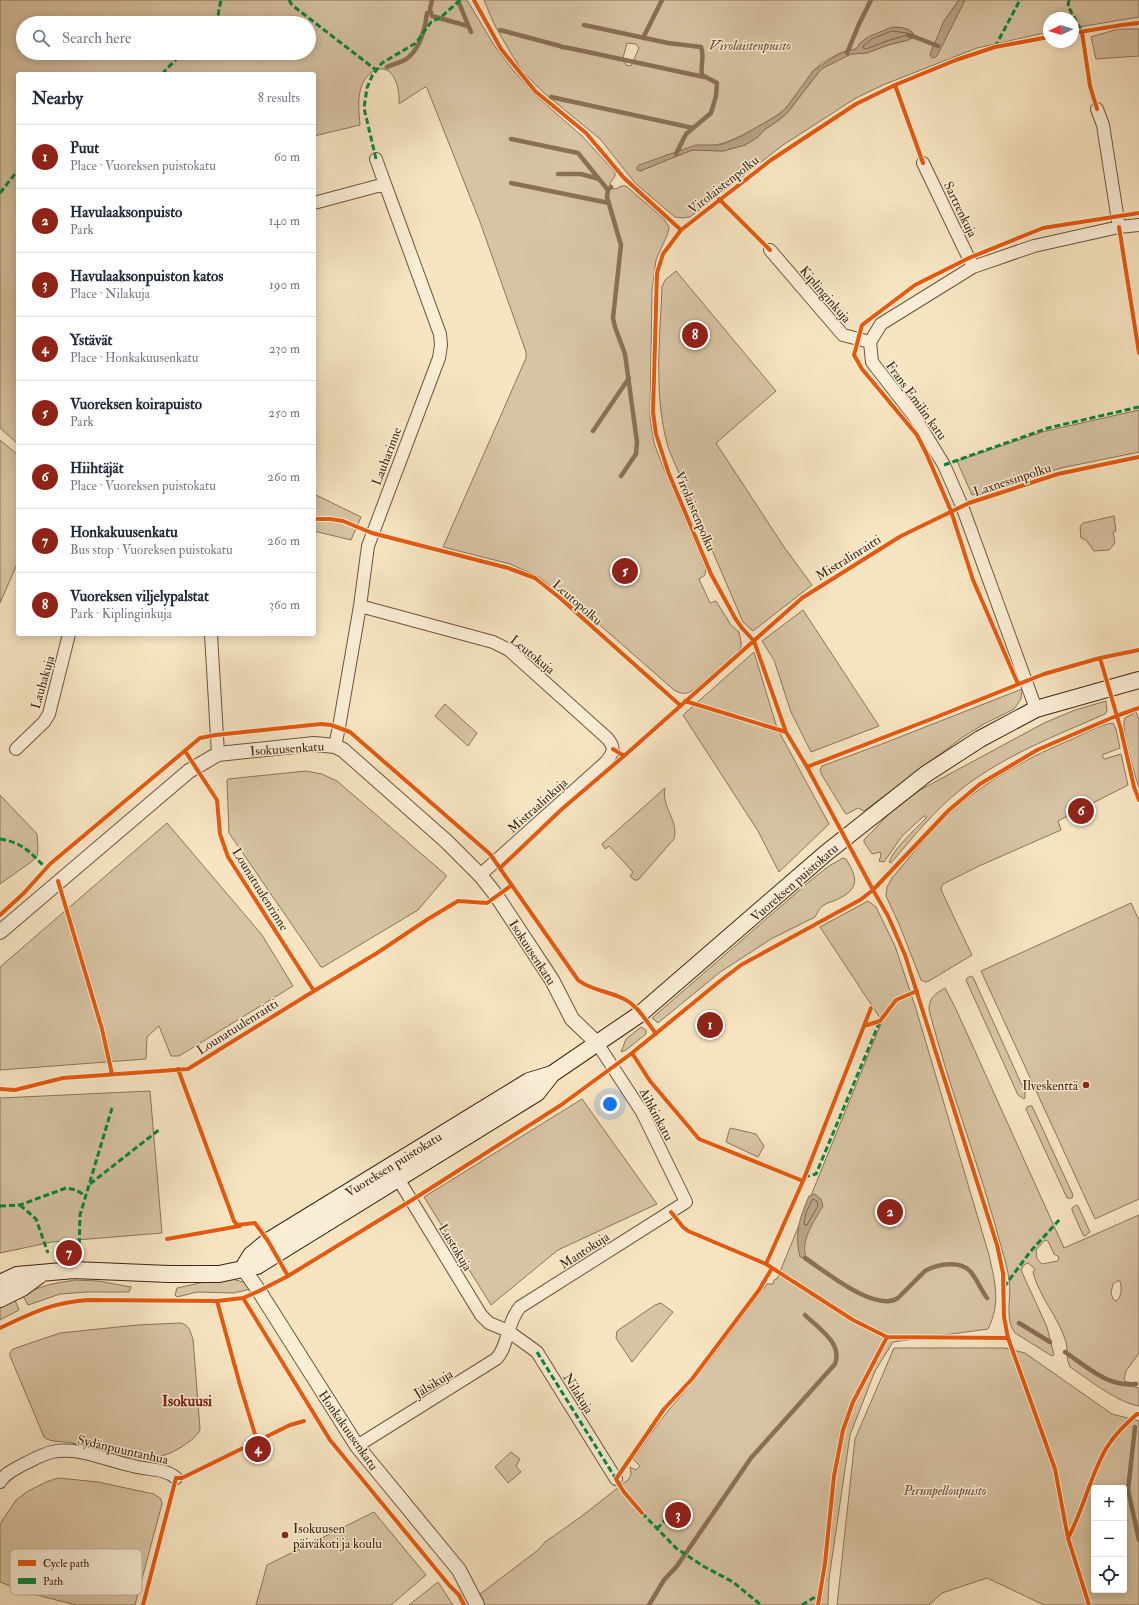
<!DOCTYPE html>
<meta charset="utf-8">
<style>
body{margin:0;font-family:"IM FELL Double Pica",serif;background:#f6f6f7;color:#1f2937}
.controls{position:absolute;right:12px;bottom:12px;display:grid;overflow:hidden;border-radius:4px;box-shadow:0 2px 10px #0003}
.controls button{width:36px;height:36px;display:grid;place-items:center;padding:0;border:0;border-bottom:1px solid #e0e1e3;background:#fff;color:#1f2937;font:20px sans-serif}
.compass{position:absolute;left:1043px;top:12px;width:36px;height:36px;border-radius:50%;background:#fff;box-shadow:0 2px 10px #0003;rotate:266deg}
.you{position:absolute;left:610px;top:1104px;width:14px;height:14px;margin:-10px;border:3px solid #fff;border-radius:50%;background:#1a73e8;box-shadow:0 0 0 6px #1a73e833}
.badge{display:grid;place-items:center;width:26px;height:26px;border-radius:50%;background:#8f2418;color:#fff;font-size:13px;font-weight:700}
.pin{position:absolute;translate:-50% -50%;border:2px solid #fff;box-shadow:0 1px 4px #0006}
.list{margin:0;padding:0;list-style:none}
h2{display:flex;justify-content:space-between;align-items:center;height:52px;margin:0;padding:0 16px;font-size:17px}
h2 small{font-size:13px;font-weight:400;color:#747a83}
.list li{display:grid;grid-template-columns:26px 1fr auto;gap:12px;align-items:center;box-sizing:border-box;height:64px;padding:0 16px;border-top:1px solid #e0e1e3}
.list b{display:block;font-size:15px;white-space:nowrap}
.list p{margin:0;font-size:13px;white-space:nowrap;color:#747a83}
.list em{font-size:13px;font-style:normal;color:#747a83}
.icon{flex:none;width:22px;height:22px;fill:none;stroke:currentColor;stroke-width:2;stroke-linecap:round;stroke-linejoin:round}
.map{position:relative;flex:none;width:1139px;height:1605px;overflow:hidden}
.search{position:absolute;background:#fff;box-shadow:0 2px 10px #0003;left:16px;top:16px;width:300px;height:44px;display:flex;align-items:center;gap:10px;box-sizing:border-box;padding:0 14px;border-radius:22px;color:#747a83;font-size:15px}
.panel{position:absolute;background:#fff;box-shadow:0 2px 10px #0003;left:16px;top:72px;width:300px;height:564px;border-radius:4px}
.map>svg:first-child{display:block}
.green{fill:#d8c4a4;stroke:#8c745a;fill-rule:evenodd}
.water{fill:#b9a386;stroke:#897057}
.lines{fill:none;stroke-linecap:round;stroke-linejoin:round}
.shore{stroke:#7d644c;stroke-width:1}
.stream{stroke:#897057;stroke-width:4.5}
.minor-casing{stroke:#6e543d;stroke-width:14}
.tertiary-casing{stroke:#6e543d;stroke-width:16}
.secondary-casing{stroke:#412411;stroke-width:18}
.minor{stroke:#faeed7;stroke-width:12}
.tertiary{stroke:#faeed7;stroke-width:14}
.secondary{stroke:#faeed7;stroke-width:16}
.quiet{stroke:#00873e;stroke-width:3;stroke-dasharray:6 3;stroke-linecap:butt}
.cycleway-casing{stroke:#faeed7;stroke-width:6}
.cycleway{stroke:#e8590c;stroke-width:4}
.poi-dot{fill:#8f2418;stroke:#faeed7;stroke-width:1.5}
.labels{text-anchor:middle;stroke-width:3;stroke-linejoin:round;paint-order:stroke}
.park-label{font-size:13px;font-style:italic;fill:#674c36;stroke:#faeed7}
.street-label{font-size:13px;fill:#412411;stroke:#faeed7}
.poi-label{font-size:13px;fill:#412411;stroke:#faeed7;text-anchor:end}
.quarter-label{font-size:15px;font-weight:bold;fill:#7a1f14;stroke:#faeed7}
.key{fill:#faeed7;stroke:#c2b19c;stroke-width:1}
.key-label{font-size:11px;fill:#412411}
</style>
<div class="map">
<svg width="1139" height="1605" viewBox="0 0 1139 1605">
<rect width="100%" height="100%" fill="#f7e5c2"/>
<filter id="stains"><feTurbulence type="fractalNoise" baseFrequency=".005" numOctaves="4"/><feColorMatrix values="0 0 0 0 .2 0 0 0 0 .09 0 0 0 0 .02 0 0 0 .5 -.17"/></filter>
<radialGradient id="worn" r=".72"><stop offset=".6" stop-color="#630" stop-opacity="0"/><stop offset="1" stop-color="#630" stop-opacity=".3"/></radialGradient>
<!-- green -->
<path class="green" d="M0 0H467L494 45 513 70 534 94 582 136 615 172V176L610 183V188L616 189 621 186H626L664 219 669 227 668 233 656 260 652 291 650 417 654 443 662 464 706 569 705 575 699 579 710 603 716 601 731 625 739 632 741 642V647L736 654 694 690C686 695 681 694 674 690L594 620 539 577 510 564 443 547 526 358V352L480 222 427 88 425 87 399 104C400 91 395 63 376 70 369 73 365 78 362 85 357 97 359 112 360 125L314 136V74H18V444L0 428ZM23 23H309V53H23Z
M484 0H959L944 21 937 39 932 49 936 57 965 0H1139V17L1073 28V18H1049V32L977 48 883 85 856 98 783 145 690 217 682 218 675 217 636 184 600 139 543 92 522 71 512 55 494 24ZM896 27 908 29 913 33 914 37 908 40 888 45 867 53 851 54 823 68 818 73 788 112 779 120 764 130 758 137 745 145 723 151 692 150 640 171 666 155 714 145C730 144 773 120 785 109 796 98 804 83 813 71L822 63 838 54 846 51 856 49 865 39 888 29ZM627 43 636 44 639 48 631 66 626 65 623 58Z
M1118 29H1139V56L1096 59 1091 37Z
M676 271 776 391 716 443 784 547 812 585 753 631 743 622 669 450C653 398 660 341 662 287L665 280Z
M1139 410V452L1061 468 972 495 957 461 1042 432Z
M0 440 18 455V562L0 603Z
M314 494 361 517 351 540 314 531Z
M1114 516 1116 531 1113 532 1115 543 1109 550 1094 551 1086 540 1081 538 1080 527 1083 523Z
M803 610 879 726 811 752 791 712 774 660 762 641Z
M754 652 777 728 829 824 779 872 758 831 683 715Z
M1022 689 1021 699 1014 709 984 724 963 737 864 811 858 808 847 814 845 813 822 775 820 770 822 766 887 742Z
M1106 701 1107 711 1105 714C1055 736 1003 756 960 790 934 811 913 837 891 863L889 862C894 848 916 829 926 818V816H924L902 836 884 862 879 861 881 855 880 852 872 854 864 842V840L890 813 920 790 1044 723 1075 710Z
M445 704 477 733 468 746 435 716Z
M1136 712 1139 720V788C1135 775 1120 727 1125 718Z
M1113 723 1116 729 1120 748 1102 755 1104 759 1121 754 1128 785 1058 821 1061 830 979 866 943 884 941 888 942 892 972 955 929 981 926 982 921 980 899 924 886 896 887 887 892 878C908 859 924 839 942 821 977 786 1022 760 1068 741 1082 735 1098 725 1113 723Z
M306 771 322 774 337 781 446 875V877L418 910 323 967H321L229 833 227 781 228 779Z
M665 788C661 807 679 820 674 839L638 880H634L630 876 633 872 609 846 605 849 602 844Z
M0 795 37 834 38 849 37 856 31 862 0 884Z
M167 823 262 935 293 986 179 1056H171L159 1026 147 1037 146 1059 0 1070V967Z
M843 858 846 859C858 879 860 889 836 900 832 902 828 902 824 905 819 908 818 912 815 917L771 939 719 973 658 1023 652 1018 810 881 829 866Z
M868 901 876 907 895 946 916 1009 989 1255C995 1282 1001 1303 988 1329L893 1342 875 1371 850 1435 829 1579 828 1605H485L480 1594 538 1550 545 1542 582 1516 629 1479 631 1474 630 1467 636 1470 640 1466 633 1459 660 1421 707 1364 767 1284H773L774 1280 777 1279 882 1021 820 927Z
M1131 903 1139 920V1199L1095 1219 981 971Z
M971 976 973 977 1025 1092V1098L1024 1099 1018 1095 966 980 967 978Z
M945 988 955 1007 1064 1248 1139 1215V1353L1126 1371 1124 1380 1127 1382H1130L1134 1387 1139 1388V1406C1118 1403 1088 1379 1070 1367 1066 1359 1068 1351 1066 1342 1059 1318 1038 1295 1033 1272L1035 1269 1028 1263 1024 1265 1021 1270 1047 1327 1054 1355 1052 1356 1015 1333C1004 1318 1012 1297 1009 1280 1008 1270 1005 1260 1002 1250 981 1169 950 1091 929 1010 929 997 935 994 945 988ZM1045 1240 1048 1241 1054 1254 1059 1257 1058 1261 1042 1264 1037 1259 1036 1250ZM1117 1281H1120C1122 1288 1122 1297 1116 1301L1113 1299 1111 1293 1113 1284Z
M641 1027 646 1030V1034L626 1050 621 1052 626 1039Z
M150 1091 162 1233 52 1242 0 1253V1098Z
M582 1099 657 1204 558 1250 491 1305 424 1197Z
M1030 1106H1032L1073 1195 1072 1198H1067L1026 1109 1027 1107Z
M730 1128 756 1134 764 1146 758 1157 726 1142Z
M1076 1205 1078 1206 1090 1232 1085 1236 1083 1235 1072 1210V1208Z
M232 1279 243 1282 250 1289 234 1293 197 1292 177 1297 175 1295 177 1288 209 1281Z
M75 1280 98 1281 131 1287 129 1292H87L60 1294 28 1305 23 1296C39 1285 57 1283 75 1280Z
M15 1300 19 1310 0 1320V1306Z
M661 1303 673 1312 632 1362 616 1338 617 1331 655 1305Z
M181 1323C189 1325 190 1331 193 1339L200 1429C198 1436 189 1442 183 1446 145 1471 113 1452 73 1443 65 1441 50 1443 44 1437L10 1356V1353L13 1349 60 1333 137 1325Z
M894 1348H1005L1025 1353 1112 1414 1139 1421V1605H1044L987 1578 942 1593 929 1605H837L855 1439ZM1094 1488H1124V1590H1094Z
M511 1452 520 1459 516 1466 521 1472 508 1483 495 1467Z
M58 1478 98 1482 154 1494 161 1499 162 1504 135 1605H76L29 1593 0 1582V1524L16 1500 28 1491 46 1482Z
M374 1512 426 1575 391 1605H256L267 1565Z
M438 1582 453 1605H409Z"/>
<!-- water -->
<path class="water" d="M959 0H965L940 50 936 57 932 58 930 54 944 21Z
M892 27 904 28 913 33 914 37 908 40 888 45 867 53 851 54 823 68 818 73 788 112 779 120 764 130 758 137 745 145 723 151 692 150 640 171 637 170V167L639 165 696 145H720L736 139 778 115 786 108 813 71 839 54 846 51 856 49 860 43 870 36Z
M815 1194 821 1199 823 1206C815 1220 800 1240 806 1257L805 1258 800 1257C794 1233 800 1217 809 1196Z"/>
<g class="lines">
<!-- shore -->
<path class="shore" d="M892 31 907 33V35L887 41 866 49 863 48V46L872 39Z
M813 1199 817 1201 818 1206 807 1225H805L804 1223 806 1213Z"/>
<!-- stream -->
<path class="stream" d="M432 0 430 9 432 16 468 26
M459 3 471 32
M584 25 668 43 701 47C705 56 700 66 702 75L717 83 716 96 711 113 686 134 676 154
M500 30 560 46 562 47 569 48 704 77
M908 35 915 37 938 46
M643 38 662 0
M847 53 859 24 871 0
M387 67C393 64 399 63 405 60 420 50 425 30 427 13H430
M551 97 693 128
M511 139 578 153 608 190
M558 174H581L599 179
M511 183 609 203
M611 187 608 190 607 197 621 245 613 318 615 327 625 354 637 442 636 454 621 476
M593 431 629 378
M805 1258C825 1271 875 1313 898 1298L925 1271C937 1264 960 1260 970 1271 977 1279 981 1290 987 1298
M1019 1323 1050 1342
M1065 1352C1087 1367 1109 1388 1136 1384
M1135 1427 1128 1490 1139 1540
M649 1605 664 1580 677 1566 751 1458 835 1364C843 1343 818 1328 805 1315"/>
<defs>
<path id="minor" d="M1097 109 1103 125 1119 227
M376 159 385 184
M923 163 973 267
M314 203 385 184 440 334 441 345 439 358 368 546 360 606 339 727 335 746
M770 250 843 335 870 342
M360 606 493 642 509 650 607 738C616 748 613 753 606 762L480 875
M211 634 218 754
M1036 709 962 506 944 465 914 416 872 362 870 342 881 324 973 267 1034 246 1119 227 1139 225
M16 749 44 722 49 714 69 634
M394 1172 481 1315 489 1323 508 1331 537 1352 616 1479
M357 1446 496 1359C508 1348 507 1322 520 1307L686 1202 642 1112 597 1043
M0 1482C5 1473 15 1469 24 1464 33 1460 42 1454 52 1452 79 1446 107 1461 133 1466 147 1470 165 1468 176 1478"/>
<path id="tertiary" d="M0 932 189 771 218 754 314 744 335 746 343 750 446 841 480 875 496 895 552 980 572 1019 597 1043
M243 1268 259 1291 357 1446 459 1570 477 1605"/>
<path id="secondary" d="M243 1268 251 1255 268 1241 529 1081 552 1074
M0 1283 17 1275 74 1270 169 1274H219L257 1266 537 1093 552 1074 640 1014 826 853 926 774 980 739 1036 709 1139 680
M0 1299 22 1288 41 1274"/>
</defs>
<!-- minor casing -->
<use href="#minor" class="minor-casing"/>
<!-- tertiary casing -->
<use href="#tertiary" class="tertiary-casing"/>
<!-- secondary casing -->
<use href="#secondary" class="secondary-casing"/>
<!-- minor -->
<use href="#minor" class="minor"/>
<!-- tertiary -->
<use href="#tertiary" class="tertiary"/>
<!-- secondary -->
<use href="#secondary" class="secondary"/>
<!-- quiet -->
<path class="quiet" d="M289 0 292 5 376 70
M1069 0 1068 6 1082 32
M213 23 218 15 221 0
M995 47 1020 0
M162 74 182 53
M376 159 364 108 367 88 372 76 382 63 416 43 431 22 440 18 460 0
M0 193 18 170
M944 465 1048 428 1139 407
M0 839C24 843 29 852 46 868
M804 1177 816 1174 880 1021
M90 1184 160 1129
M20 1205 36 1219 48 1253
M0 1206 20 1205 66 1188 76 1190 86 1196
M79 1253 80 1215 112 1108
M1004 1287 1030 1252 1060 1219
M537 1352 616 1479
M642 1513 676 1548 703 1566 733 1582 761 1605
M657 1529 665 1520 675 1517 684 1511
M802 1605 820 1594"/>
<defs>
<path id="cycleway" d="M474 0 501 49 535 91 586 133 624 178 681 230
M1082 32 1090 86 1097 109
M1073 33 1122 25 1139 23
M1049 37 995 47 956 60 895 85 856 104 771 160 681 230 663 254 657 273 653 412 656 434 669 474 711 574 735 618 742 628 754 641 786 732 807 767 873 890 888 916 905 955 997 1245 1003 1273 1004 1317 1008 1338 1055 1469 1068 1538 1089 1605
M895 85 923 163
M719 199 770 250
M1119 227 1139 353
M314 519H330L343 521 372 533 508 568 535 578 560 598 681 706
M1100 658 1121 730 1134 787 1139 800
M1018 684 973 580 951 511 927 455 917 435 862 369 854 355 862 325 915 285 969 258 1043 228 1139 213
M685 701 786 732
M613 749 624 756 802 598 901 536 969 503 1058 474 1139 457
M185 751 217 800 220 834 228 857 314 991
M807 767 934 718 1044 674 1100 658 1139 650
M500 868 562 809 624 756
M58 881 102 1029 112 1074
M0 915 24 893 50 864 200 738 216 735 321 724 331 725 350 732 490 854 578 980C592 991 609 991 624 999 638 1006 647 1022 656 1034
M864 1026 880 1021 896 1000 917 991
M632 1053 650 1081 699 1139 803 1181
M178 1069 234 1221 237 1225 255 1223 268 1241 288 1276
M0 1089 15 1090 63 1078 188 1069 314 991 377 953 428 919 458 901 487 903 512 885
M671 1212 683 1227 688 1231 766 1264 853 1320 887 1337 1008 1338
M167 1239 240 1226
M766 1264 803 1181 871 1008
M243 1298 330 1440 449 1585 459 1595 464 1605
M217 1301 240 1385 257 1441
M0 1328C32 1313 53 1302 89 1300L217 1301 243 1298 259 1291 288 1276 412 1200 561 1105 632 1053 720 981 741 965 860 900 873 890 949 810 980 784 1037 750 1116 716 1139 708
M642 1513 624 1492 616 1479 664 1409 692 1379 759 1290 772 1268
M1068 1538C1084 1509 1090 1475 1107 1447 1115 1434 1126 1424 1137 1414H1139
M143 1605 176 1478H182L290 1425 304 1421
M818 1605 825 1563 834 1476 843 1430 853 1402 887 1337"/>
</defs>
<!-- cycleway casing -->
<use href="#cycleway" class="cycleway-casing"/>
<!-- cycleway -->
<use href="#cycleway" class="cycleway"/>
</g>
<!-- markers -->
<g class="poi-dot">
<circle cx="1086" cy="1085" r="4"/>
<circle cx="285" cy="1535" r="4"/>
</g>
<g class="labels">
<!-- park labels -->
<g class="park-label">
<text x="750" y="50">Virolaistenpuisto</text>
<text x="945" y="1495">Pirunpellonpuisto</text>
</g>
<!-- street labels -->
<g class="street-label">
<text transform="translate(723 184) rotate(-38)" y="5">Virolaistenpolku</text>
<text transform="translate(961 209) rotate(64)" y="5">Sartrenkuja</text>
<text transform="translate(826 294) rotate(49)" y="5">Kiplinginkuja</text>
<text transform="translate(917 400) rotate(54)" y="5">Frans Emilin katu</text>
<text transform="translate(386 456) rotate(-69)" y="5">Lauharinne</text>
<text transform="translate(1012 479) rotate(-18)" y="5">Laxnessinpolku</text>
<text transform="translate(696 511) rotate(67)" y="5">Virolaistenpolku</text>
<text transform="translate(848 557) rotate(-32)" y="5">Mistralinraitti</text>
<text transform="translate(578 602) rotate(41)" y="5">Leutopolku</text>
<text transform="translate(533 654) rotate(39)" y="5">Leutokuja</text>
<text transform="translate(42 682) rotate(-74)" y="5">Lauhakuja</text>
<text transform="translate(287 748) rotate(-4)" y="5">Isokuusenkatu</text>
<text transform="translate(537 805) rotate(-42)" y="5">Mistraalinkuja</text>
<text transform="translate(794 882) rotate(-41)" y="5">Vuoreksen puistokatu</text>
<text transform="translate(261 889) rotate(58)" y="5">Lounatuulenrinne</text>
<text transform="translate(533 952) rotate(57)" y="5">Isokuusenkatu</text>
<text transform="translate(237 1026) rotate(-32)" y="5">Lounatuulenraitti</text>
<text transform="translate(657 1114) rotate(62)" y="5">Aihkinkatu</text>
<text transform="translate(393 1164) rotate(-32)" y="5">Vuoreksen puistokatu</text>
<text transform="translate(456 1247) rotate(59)" y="5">Lustokuja</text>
<text transform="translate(584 1250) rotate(-33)" y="5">Mantokuja</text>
<text transform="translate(433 1383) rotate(-31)" y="5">Jälsikuja</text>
<text transform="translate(579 1393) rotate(58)" y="5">Nilakuja</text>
<text transform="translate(349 1430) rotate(55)" y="5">Honkakuusenkatu</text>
<text transform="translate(123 1449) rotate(13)" y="5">Sydänpuuntanhua</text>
</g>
<!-- poi labels -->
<g class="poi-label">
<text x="1078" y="1090">Ilveskenttä</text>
<text x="293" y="1533" text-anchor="start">Isokuusen<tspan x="293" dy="15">päiväkoti ja koulu</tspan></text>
</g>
<!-- quarter labels -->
<g class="quarter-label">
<text x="187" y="1406">Isokuusi</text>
</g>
</g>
<!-- legend -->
<rect x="10" y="1549" width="132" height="46" rx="6" class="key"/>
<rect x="18" y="1560" width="18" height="6" fill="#e8590c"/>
<rect x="18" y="1578" width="18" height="6" fill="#00873e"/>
<g class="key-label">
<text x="43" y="1567">Cycle path</text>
<text x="43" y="1585">Path</text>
</g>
<rect width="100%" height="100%" filter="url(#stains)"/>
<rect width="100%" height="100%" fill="url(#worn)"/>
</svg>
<div class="controls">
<button>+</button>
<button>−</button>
<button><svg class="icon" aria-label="locate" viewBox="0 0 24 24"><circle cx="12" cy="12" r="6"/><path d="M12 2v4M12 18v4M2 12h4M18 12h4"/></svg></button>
</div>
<svg class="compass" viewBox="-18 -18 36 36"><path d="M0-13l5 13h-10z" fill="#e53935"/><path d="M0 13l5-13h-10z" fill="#747a83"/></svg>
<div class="you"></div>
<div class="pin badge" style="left:710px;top:1025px">1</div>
<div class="pin badge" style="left:890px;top:1212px">2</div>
<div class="pin badge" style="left:678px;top:1515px">3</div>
<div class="pin badge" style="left:258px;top:1449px">4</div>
<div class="pin badge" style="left:625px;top:571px">5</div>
<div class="pin badge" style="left:1081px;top:811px">6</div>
<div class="pin badge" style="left:69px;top:1253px">7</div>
<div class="pin badge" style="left:695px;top:335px">8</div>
<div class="search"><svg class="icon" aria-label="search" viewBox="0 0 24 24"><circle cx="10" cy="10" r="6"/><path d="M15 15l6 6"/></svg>Search here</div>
<section class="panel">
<h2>Nearby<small>8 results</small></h2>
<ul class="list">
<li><span class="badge">1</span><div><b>Puut</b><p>Place · Vuoreksen puistokatu</p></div><em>60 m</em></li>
<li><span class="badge">2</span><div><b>Havulaaksonpuisto</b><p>Park</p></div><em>140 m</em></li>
<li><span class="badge">3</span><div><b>Havulaaksonpuiston katos</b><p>Place · Nilakuja</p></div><em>190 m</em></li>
<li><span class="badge">4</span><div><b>Ystävät</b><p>Place · Honkakuusenkatu</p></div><em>230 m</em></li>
<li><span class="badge">5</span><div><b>Vuoreksen koirapuisto</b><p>Park</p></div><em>250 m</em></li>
<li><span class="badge">6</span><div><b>Hiihtäjät</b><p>Place · Vuoreksen puistokatu</p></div><em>260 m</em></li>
<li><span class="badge">7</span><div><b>Honkakuusenkatu</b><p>Bus stop · Vuoreksen puistokatu</p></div><em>260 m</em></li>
<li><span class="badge">8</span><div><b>Vuoreksen viljelypalstat</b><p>Park · Kiplinginkuja</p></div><em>360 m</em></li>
</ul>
</section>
</div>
